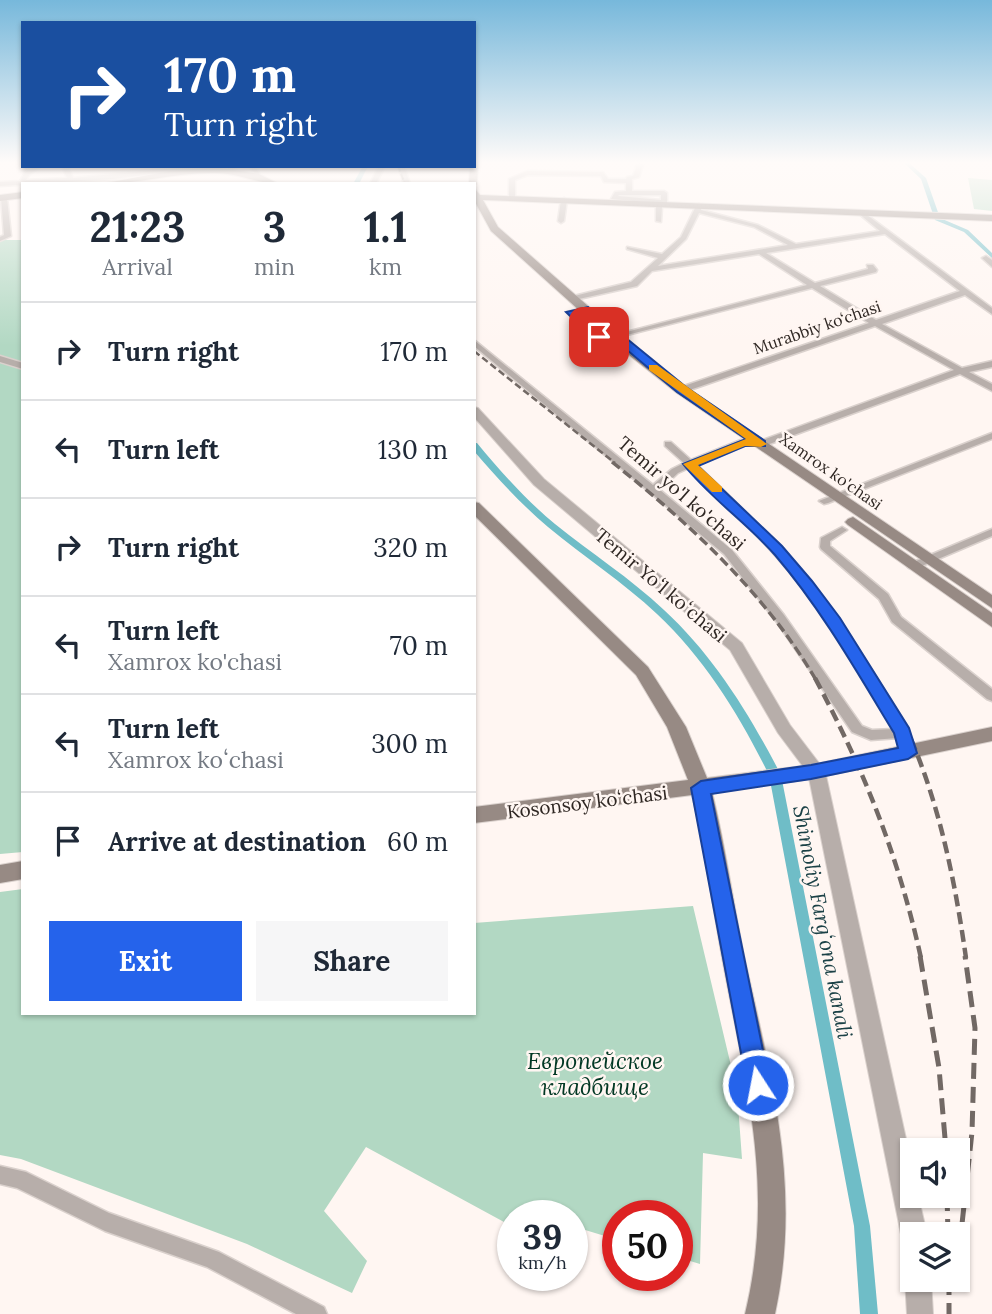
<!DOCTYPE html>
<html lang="en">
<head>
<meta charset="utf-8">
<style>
  body { margin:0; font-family:Lora,serif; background:#f6f6f7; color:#1f2937; height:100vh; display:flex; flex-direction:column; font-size:26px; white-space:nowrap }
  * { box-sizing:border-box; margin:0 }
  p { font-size:23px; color:#747a83 }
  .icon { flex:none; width:38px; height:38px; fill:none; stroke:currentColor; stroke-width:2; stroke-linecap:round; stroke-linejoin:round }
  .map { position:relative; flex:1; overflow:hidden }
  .drawer { position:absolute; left:21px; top:182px; width:455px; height:833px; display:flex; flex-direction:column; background:#fff; border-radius:0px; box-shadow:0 2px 5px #0004 }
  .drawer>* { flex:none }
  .hud { position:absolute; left:21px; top:21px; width:455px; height:147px; border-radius:0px; box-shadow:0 2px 5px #0004; background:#1a4fa0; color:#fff; overflow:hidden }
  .controls { position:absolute; left:900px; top:1138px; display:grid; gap:14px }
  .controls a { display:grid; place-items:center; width:70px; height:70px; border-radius:0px; background:#fff; box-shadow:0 2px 5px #0004; font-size:35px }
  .speed { position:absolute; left:497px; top:1200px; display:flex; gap:14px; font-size:35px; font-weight:700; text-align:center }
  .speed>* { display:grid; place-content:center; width:91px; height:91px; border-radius:50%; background:#fff; box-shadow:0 2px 5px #0004; line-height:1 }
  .speed small { font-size:18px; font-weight:400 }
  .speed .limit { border:10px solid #d22; background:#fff; color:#111 }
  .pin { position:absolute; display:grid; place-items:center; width:60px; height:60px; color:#fff; margin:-30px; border-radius:14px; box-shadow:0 4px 10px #0006 }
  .me { position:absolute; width:77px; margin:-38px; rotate:349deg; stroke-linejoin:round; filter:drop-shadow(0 0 5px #0008) }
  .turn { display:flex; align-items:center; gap:24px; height:147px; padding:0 28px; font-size:32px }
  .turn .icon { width:91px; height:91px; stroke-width:2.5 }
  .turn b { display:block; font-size:49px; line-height:60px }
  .eta { display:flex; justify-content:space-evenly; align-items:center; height:119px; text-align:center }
  .eta b { font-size:42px; font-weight:800; line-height:49px }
  .primary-button { display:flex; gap:14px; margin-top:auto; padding:14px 28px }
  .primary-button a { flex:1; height:80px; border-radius:0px; background:#2563eb; color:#fff; font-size:28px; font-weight:800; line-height:80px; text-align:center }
  .primary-button a+a { background:#f6f6f7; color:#1f2937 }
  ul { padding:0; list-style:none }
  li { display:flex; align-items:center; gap:21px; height:98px; padding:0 28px; border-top:2px solid #e0e1e3 }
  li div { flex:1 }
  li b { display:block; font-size:26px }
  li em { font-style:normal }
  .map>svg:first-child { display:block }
</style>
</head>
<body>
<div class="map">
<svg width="992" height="1314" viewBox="0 0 992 1314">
  <rect width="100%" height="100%" fill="#fff6f2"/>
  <path fill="#b2d8c3" d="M968,178L992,180V211L974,209Z
    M0,240H23V852L0,854Z
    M23,889V1013H474V923L693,906L737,1091L742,1159L703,1153L700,1264L677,1257V1216H618V1240L572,1226V1216H539L524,1212L523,1216H513V1227L366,1147L324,1211L367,1261L352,1293L247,1244L21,1159L0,1155V892Z"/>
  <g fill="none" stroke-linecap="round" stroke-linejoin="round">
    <path fill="#6fbdc7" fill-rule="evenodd" d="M903,162H908L926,178L940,218L968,230L992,253V258L964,232L935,220L921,179Z
      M363,166H368L359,184H353Z
      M474,443H477C501,472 526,500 555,524C591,553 630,578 664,610C714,656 750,715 781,775L870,1226L878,1314H860L854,1226L769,775C740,716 705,659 657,614C623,582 584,557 548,527C521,504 497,478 474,451Z"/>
    <defs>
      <path id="minor" d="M638,162H644L639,177L632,179V191H664L667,193V205L662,207L661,222L656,221V203L611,199L615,192L626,191V183L604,182L601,176L528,175L515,180V198L512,200L509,198V179L527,171L603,172L608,179H626L627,177L633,176ZM619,195H661V200L618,196Z
        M34,166H42L30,174L26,180L67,178L63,169L65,166H72L69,169L73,178L197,166H219L112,179L0,186V182L20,181L25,172Z
        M232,166H240L231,171H227V169Z
        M249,166H255L260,175H256Z
        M379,166H385L376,184H370Z
        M398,166H404L410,184H404Z
        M4,196L7,198L11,236L0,241V237L4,235L1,198Z
        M564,198L567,200L564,221L561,223L558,221L561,200Z
        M699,204L702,206L701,210L758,225L796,244L880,231L858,213L863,212L992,308V314L965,295L882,324L962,368L992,361V367L969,372L992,384V391L960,374L764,446L745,445L697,465C769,532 824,592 876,677C891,703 907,724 915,753L913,757H903L898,738L871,740L852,732L776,621L724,554L474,346V340L653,485L672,469L684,463L665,446V442H671L691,460L741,440L760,441L954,370L875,326L684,392H678V388L869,323L812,288L615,338L611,336L807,285L759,254L652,271L637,286L570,301V297L631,282L658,258L627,249V247L662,254L681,237L696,206ZM699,213L754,227L788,245L658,266L686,239ZM885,234L960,291L876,320L820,286L876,272L877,270L873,265H867L868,269L815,283L766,253ZM689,468C733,510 777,553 813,602C843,642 868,686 894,729L872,730L862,726L784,615L732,550L660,490L678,473Z
        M986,256L992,260V267L982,258Z
        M585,308H588V312L571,314L567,312Z
        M0,356L23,363V369L0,362Z
        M992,433V439L828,503L824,504L819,501Z
        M842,527L847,530L830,541V546L888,594L901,617L992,689V701L987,699L892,622L879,599L821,549L820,547L821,538Z
        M992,529V536L917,568H909L907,566L909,564Z
        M0,1166L26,1172L109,1213L219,1252L324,1307L327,1314H296L207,1267L105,1231L17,1188L0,1184Z"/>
      <path id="tertiary" d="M474,407L478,408L544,479L742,643L790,725L825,771L912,1166V1195H918L927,1234H912V1246L905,1243L901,1234L808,773L778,733L730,650L534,485L474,417Z
        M912,1269V1279H931L933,1314H907L905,1279Z"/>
      <path id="secondary" d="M474,163L478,166L477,184L474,186V184H469L470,166H474Z
        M214,167L259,174L279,184C258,184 238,173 215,173C177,172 139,184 101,184L170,171Z
        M474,188L480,195L992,215V221L483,200L498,227L637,349L685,387L992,595V608L677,393L629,355L491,231L474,200Z
        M23,192V198L0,201V195Z
        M474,502L479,503L648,667L686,727L707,778L811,765L992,727V741L811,779L712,792C726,848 733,904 745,960C772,1082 802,1189 775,1314H745C776,1186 745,1083 722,957C712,903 705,848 692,795L474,823V807L688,780L667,727L636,675L474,515Z
        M853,517L992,613V627L848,525L845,522L848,519Z
        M23,861V879L0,883V865Z"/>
    </defs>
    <use href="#minor" stroke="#dad1cd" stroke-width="3"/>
    <use href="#tertiary" stroke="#dad1cd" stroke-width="2"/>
    <use href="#secondary" stroke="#dad1cd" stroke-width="2"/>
    <use href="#minor" fill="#b7aeaa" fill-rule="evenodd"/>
    <use href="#tertiary" fill="#b7aeaa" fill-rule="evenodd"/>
    <use href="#secondary" fill="#978a84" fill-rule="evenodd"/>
    <path stroke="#726965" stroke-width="2" stroke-dasharray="6 2.5" stroke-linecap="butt" d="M398,166L405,184"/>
    <path stroke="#726965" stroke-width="2.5" stroke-dasharray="7 3.5" stroke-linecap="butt" d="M474,351L615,463"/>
    <path stroke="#726965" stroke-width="3.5" stroke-dasharray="10 4.5" stroke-linecap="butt" d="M612,462C690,524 765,593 816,680
      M697,469L812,585L874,680"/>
    <path stroke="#726965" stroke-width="4.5" stroke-dasharray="12 6" stroke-linecap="butt" d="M815,678C865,772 898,855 921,958
      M873,678C884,695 897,711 906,728C939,800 955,881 966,958"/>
    <path stroke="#726965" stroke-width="5" stroke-dasharray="16 8" stroke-linecap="butt" d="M920,956L939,1068L946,1150
      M947,1195L948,1234
      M957,1270L972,1132L975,1028L965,956
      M949,1279V1314"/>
  </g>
  <linearGradient id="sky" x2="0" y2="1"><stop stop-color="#77b8db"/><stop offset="0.47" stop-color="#fffbf9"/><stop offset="1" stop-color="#fffbf9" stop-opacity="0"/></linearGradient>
  <rect width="992" height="346" fill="url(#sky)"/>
  <path fill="#2563eb" stroke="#184099" stroke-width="2" d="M588,307L686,387L765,441V446H745L698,466L782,546L812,581L840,618L909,728L917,753L908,759L811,779L711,794L770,1085L766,1093L758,1096L750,1093L747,1085L691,788L701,781L811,765L898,748L894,733C857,672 822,610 775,555C747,523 710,498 683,464L746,439L677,392L583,313L579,314L603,335V340H595L566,312Z"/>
  <path fill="#f59e0b" d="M649,365H657L767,444L761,447L745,446L698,465L722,487V492H712L683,464L746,439L649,370Z"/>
  <g text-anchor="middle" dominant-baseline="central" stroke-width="5" stroke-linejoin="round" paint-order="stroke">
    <g font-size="16" fill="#2f2723" stroke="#fff6f2">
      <text transform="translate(817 327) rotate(-19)">Murabbiy ko‘chasi</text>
      <text transform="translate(831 471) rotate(35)">Xamrox ko'chasi</text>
    </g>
    <g font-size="19" fill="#2f2723" stroke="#fff6f2">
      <text transform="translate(682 493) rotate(41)">Temir yo'l ko'chasi</text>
      <text transform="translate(661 585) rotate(40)">Temir Yoʻl koʻchasi</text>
      <text transform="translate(587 802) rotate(-7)">Kosonsoy koʻchasi</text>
    </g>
    <g font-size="21" font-style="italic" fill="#1b4146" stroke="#fff6f2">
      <text transform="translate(823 922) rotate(79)">Shimoliy Fargʻona kanali</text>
    </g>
    <g font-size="23" font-style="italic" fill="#013723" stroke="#fff6f2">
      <text x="595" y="1060">Европейское<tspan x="595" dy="26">кладбище</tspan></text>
    </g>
  </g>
</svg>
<div class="controls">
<a><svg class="icon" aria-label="sound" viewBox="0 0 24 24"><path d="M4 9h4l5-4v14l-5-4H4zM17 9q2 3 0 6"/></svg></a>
<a><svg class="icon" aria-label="layers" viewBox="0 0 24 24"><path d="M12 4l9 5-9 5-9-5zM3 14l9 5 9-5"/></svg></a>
</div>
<div class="speed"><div>39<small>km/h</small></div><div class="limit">50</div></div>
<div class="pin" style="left:599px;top:337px;background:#d93025"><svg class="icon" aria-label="arrive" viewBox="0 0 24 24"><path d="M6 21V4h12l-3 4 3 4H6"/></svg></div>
<svg class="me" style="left:758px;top:1085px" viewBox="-20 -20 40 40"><circle r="17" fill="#2563eb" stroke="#fff" stroke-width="3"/><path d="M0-11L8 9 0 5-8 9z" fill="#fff"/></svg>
<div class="hud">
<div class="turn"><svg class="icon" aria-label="right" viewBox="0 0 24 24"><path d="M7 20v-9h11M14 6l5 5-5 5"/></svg><div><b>170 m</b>Turn right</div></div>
</div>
<section class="drawer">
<div class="eta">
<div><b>21:23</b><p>Arrival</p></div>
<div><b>3</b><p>min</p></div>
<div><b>1.1</b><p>km</p></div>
</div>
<ul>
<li><svg class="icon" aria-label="right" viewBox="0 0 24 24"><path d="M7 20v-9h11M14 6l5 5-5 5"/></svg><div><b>Turn right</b></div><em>170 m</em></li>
<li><svg class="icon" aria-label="left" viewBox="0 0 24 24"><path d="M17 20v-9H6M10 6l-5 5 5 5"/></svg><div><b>Turn left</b></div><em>130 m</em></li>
<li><svg class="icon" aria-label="right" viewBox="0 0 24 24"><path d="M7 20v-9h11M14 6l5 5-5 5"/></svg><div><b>Turn right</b></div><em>320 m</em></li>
<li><svg class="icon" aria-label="left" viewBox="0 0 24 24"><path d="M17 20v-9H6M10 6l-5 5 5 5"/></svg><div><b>Turn left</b><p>Xamrox ko'chasi</p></div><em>70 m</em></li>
<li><svg class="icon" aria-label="left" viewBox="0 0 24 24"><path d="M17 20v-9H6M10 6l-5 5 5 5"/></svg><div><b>Turn left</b><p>Xamrox koʻchasi</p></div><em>300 m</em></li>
<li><svg class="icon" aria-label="arrive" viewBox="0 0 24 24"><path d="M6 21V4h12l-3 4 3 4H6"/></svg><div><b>Arrive at destination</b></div><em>60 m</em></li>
</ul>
<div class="primary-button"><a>Exit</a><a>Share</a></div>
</section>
</div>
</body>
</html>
